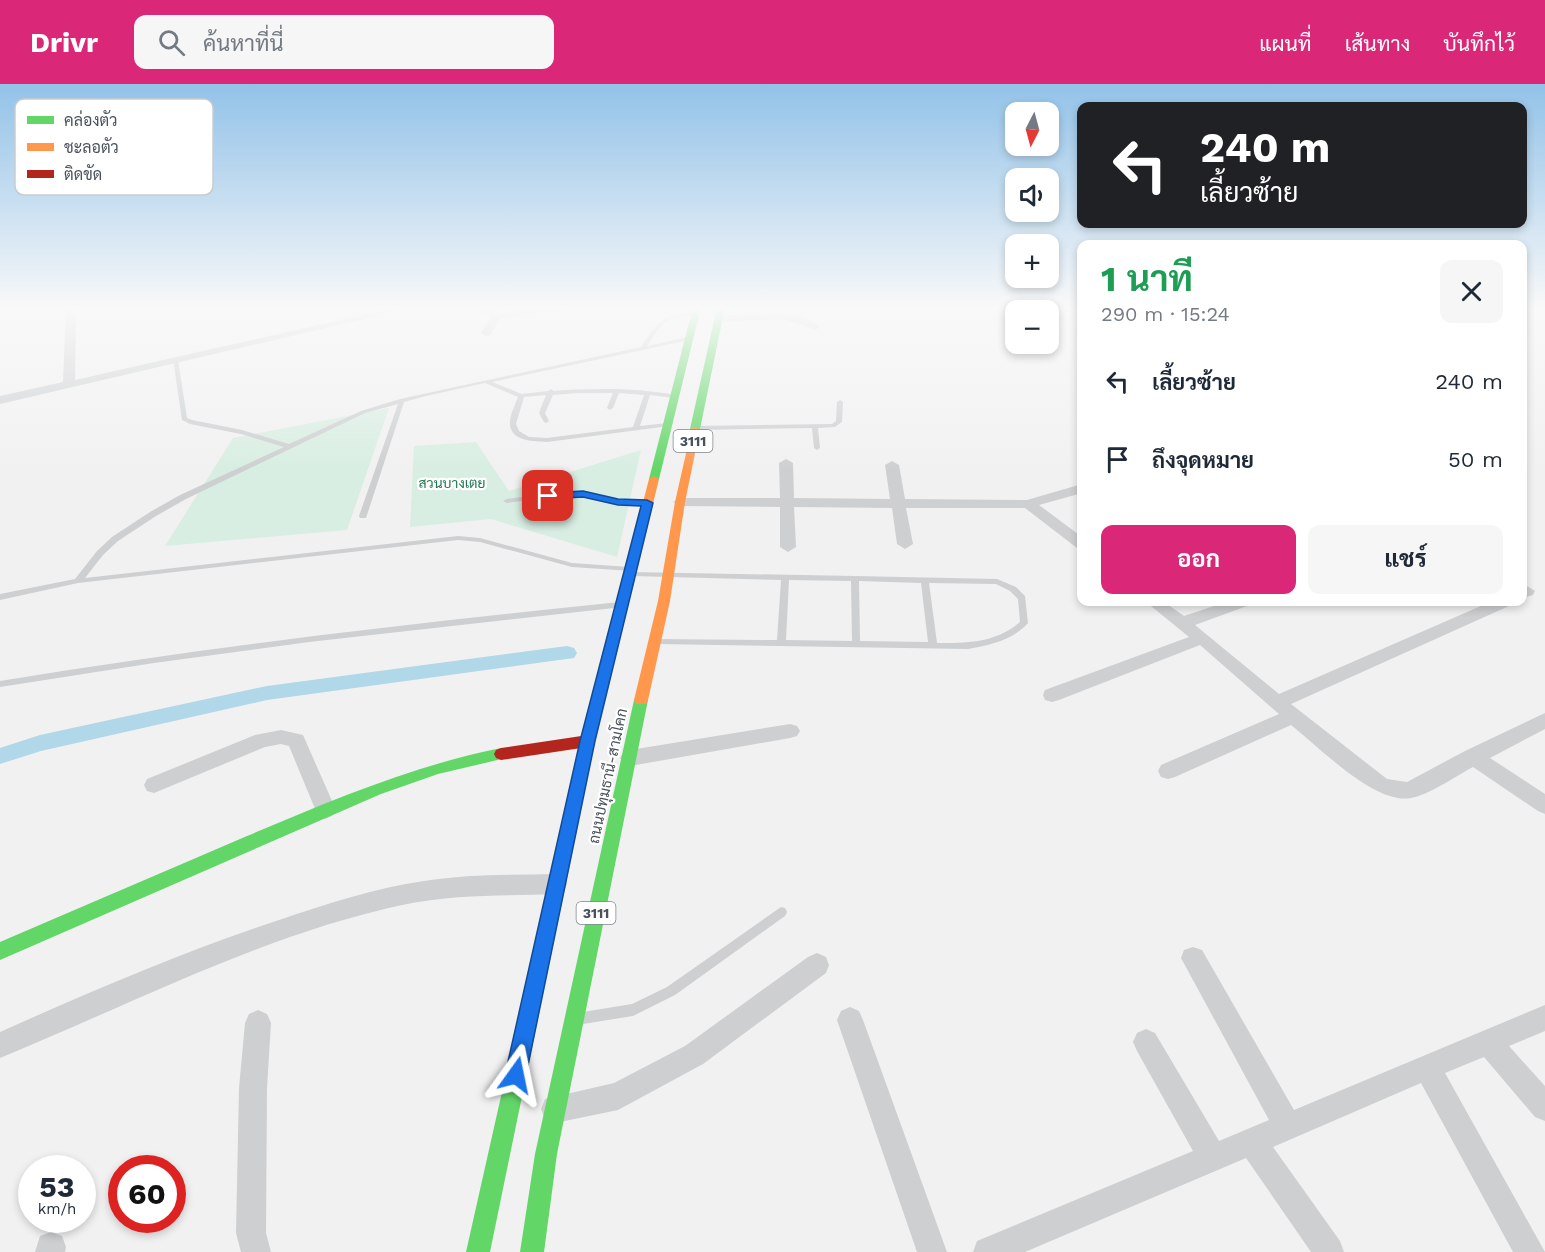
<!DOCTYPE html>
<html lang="th">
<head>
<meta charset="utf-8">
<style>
  body { margin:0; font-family:"Work Sans",Sarabun,sans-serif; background:#f6f6f7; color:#1f2937; height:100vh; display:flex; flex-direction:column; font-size:22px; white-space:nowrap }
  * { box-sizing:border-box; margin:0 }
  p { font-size:20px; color:#747a83 }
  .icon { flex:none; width:33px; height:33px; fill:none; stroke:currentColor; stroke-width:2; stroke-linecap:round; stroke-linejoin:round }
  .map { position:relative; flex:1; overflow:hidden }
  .details { position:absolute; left:1077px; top:156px; width:450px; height:366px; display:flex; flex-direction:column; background:#fff; border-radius:12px; box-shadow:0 3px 9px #0003 }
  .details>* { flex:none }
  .guide { position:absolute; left:1077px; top:18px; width:450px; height:126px; border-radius:12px; box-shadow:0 3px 9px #0003; background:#202124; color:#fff; overflow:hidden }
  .needle { width:39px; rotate:186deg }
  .fabs { position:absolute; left:1005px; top:18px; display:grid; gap:12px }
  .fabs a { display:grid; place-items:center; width:54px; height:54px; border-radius:12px; background:#fff; box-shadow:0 3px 9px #0003; font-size:30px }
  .speed { position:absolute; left:18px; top:1071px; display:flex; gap:12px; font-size:30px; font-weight:700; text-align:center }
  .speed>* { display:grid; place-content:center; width:78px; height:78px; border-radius:50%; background:#fff; box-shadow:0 3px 9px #0003; line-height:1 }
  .speed small { font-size:15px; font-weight:400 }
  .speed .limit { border:9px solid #d22; background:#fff; color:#111 }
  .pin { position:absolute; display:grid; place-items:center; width:51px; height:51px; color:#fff; margin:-26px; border-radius:12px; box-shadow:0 3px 9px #0006 }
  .me { position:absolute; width:66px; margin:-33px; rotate:12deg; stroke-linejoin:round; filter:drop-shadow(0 0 4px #0008) }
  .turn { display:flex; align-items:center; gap:21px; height:126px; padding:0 24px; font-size:27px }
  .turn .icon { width:78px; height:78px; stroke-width:2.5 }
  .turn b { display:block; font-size:42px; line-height:51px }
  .round { display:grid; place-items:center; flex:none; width:63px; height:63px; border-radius:12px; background:#f6f6f7 }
  .overview { display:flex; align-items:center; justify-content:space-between; height:102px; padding:0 24px }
  h1 { font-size:36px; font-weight:700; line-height:45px; color:#1e9e55 }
  .primary-button { display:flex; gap:12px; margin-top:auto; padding:12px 24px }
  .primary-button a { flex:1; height:69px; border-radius:12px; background:#db2777; color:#fff; font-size:24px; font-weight:700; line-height:69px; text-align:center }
  .primary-button a+a { background:#f6f6f7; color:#1f2937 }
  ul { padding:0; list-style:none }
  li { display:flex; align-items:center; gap:18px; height:78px; padding:0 24px }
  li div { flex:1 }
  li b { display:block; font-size:22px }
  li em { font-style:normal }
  header { display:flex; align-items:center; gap:36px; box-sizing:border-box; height:84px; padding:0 30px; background:#db2777; color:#fff }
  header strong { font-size:28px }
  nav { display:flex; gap:33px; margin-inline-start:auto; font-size:21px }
  .search { width:420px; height:54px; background:#f6f6f7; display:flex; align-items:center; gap:15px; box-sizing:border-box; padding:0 21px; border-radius:12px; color:#747a83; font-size:22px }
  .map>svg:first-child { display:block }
</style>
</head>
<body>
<header>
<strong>Drivr</strong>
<div class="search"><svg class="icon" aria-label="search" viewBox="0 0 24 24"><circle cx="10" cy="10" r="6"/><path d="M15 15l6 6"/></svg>ค้นหาที่นี่</div>
<nav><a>แผนที่</a><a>เส้นทาง</a><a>บันทึกไว้</a></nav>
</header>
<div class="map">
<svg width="1545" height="1168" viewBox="0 0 1545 1168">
  <rect width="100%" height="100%" fill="#f1f1f1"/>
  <path fill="#d8eee2" d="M389,324L347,446L165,462L233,354Z
    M476,358L509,407L641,366L617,473L491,435L410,443L414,362Z"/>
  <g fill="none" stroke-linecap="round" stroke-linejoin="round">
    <path fill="#b1d8e8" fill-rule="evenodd" d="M567,562L574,564L577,569L574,574L267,616L41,667L0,680V664L40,651L267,602Z"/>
    <path fill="#cdcfd1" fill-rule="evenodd" d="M695,228L698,230L697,231C664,235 666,234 647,262L688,253L691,255L690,256L492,298L522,310L548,307L551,305L554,307C594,304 637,304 676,311V313L674,314L650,311L640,342L667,339L669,340V342L547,358C535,357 512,358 510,341C509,333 515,321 518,313L485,299L426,312L404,318L366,434H360L359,432L398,320L365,329L186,415L156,432L118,457L103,471L85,494L458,452L480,454L572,479L629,483H632L633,485L632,487L572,483L480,458L458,456L78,499L0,516V510L75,495L97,467L112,453L150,428L180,411L284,363L241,350L190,340L182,336L173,275L178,276L187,334L192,336L242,346L289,360L361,327L400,315L641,263C659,237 661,230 695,228ZM578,309H613L607,324L610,326L613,324L619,309L644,311L633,343L547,354L529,353L519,347L516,340L524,313L546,311L539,329L544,338L546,339L549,337L545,329L553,311Z
      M840,316L843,318L842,338L835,343L818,344L820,364L817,366L814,364L812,344L696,346L693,344L696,342L832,340L836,337L837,318Z
      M569,407L596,410L618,416L647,417L651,419L647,421L618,420L596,414L569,411L507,419L503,417L507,415Z
      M629,488L855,492L997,495L1016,503L1025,512L1028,539C1013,556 990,561 968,565L657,560L654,559L653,557L654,555L777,556L781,496L632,492H629L628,490ZM789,496L851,497L852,557L786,556ZM859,497L921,499L928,558L860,557ZM929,499L996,500L1010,507L1018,515L1020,538C995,559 967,559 937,559Z
      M620,518L624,521L623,523L309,558L154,579L0,603V597C206,563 412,539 620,518Z
      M781,823L785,824L787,828L785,832L675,911L633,932L583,940L578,939L577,934L578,929L583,928L632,920L667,903Z"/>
    <path fill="#cdcfd1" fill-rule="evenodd" d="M66,223H76L75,296L397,223H416L0,320V312L63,298Z
      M475,223H486L498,229L551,223H584L579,226L500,235L490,251L486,252L481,249L491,233L481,230Z
      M755,229C776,228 804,228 820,243L815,246L800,240L780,235L718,238L713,235L718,232Z
      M786,375L793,379L794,414L890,415L885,381L892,377L899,381L905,415L1027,416L1082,400V409L1039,421L1082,453V465L1077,464L1025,424H906L913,460L905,465L897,460L892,424L794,423L796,463L788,468L780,463V423L680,422L673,418L680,414H780L779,379Z
      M1527,502L1535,507L1533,511L1522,514V503Z
      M1146,518H1164L1184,532L1226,518H1249L1247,522L1195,541L1279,610L1490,518H1511L1509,522L1291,620L1387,695L1407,698L1465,667L1545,629V645L1490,674L1545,710V730L1538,727L1473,683C1456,692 1429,711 1411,714C1375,721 1319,663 1291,641L1175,693L1168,695L1161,693L1158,687L1161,681L1279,630L1200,561L1059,616L1052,618L1045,616L1043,611L1045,606L1189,553Z
      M790,640L797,642L800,647L797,652L790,654L630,682L623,679L620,674L623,669L630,666Z
      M281,646L303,651L336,726L332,732L325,735L318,732L289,662L281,660L265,663L154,709L147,707L144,701L147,695L255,651Z
      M556,790L564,793L567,800L564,807L556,810C506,812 456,810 407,820C264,850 134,919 0,974V948C92,907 184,867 279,836C326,820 375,804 424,797C468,790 512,791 556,790Z
      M1193,863L1202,866L1294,1026L1545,921V947L1509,962L1545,1002V1037L1535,1033L1484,973L1445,989L1545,1168H1513L1421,999L1273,1063L1340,1157L1344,1168H1311L1246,1074L1025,1168H973L977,1157L1193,1067L1137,967L1133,958L1137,949L1146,945L1155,949L1219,1057L1269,1036L1181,874L1184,866Z
      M817,869L826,873L829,881L826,889L703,980L618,1026L555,1039L545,1035L541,1025L545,1015L614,999L685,962L808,873Z
      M850,923L859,927L863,936L947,1168H917L837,936L841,927Z
      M258,926L267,930L271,939L267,1004L266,1149L271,1168H241L236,1149L239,1004L245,939L249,930Z
      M51,1148L62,1152L66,1163L65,1168H35L40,1152Z"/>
    <path fill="#63d668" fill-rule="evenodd" d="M693,223H701L659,395L654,398L649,395Z
      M717,223H725L700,345L695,348L690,345Z
      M641,611L646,612L648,616L557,1070L544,1168H520L535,1070L634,616L636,612Z
      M501,664L506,666L508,670L506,674L438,690L381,710L0,876V858C82,823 165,787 247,752C330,717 412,682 501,664Z
      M568,743L574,745L576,750L490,1168H466L560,750L562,745Z"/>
    <path fill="#ff974d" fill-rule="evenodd" d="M692,343L700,345L685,418L670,517L648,616L646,620H636L634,616L658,517L675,418Z
      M654,392L659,395L595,657L576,750L574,755L568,757L562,755L560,750L581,657L649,395Z"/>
    <path fill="#b3261e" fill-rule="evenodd" d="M588,651L593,653L595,657L593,661L588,663L501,676L496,674L494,670L496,666L501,664Z"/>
  </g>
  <linearGradient id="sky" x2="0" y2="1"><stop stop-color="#92c2e8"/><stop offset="0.58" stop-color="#f9f9f9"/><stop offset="1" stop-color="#f9f9f9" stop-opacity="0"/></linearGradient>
  <rect width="1545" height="387" fill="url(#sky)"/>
  <path fill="#1a73e8" stroke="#114b97" stroke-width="1.5" d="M583,407L618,415L647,416L653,419L595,657L526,991L523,998L516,1001L508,998L505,991L580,657L641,422L618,421L583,413L548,415L543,412L548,409Z"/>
  <g text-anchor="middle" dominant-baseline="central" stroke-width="4.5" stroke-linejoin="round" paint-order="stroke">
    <g fill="#fff" stroke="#80868d" stroke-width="1.5">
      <rect x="673.5" y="346" width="39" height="22" rx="4.5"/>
      <rect x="576.5" y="818" width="39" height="22" rx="4.5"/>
    </g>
    <g font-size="14" font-weight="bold" fill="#4a525c">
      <text x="693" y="357">3111</text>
      <text x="596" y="829">3111</text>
    </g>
    <g font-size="14" fill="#217752" stroke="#fff">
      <text x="452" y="399">สวนบางเตย</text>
    </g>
    <g font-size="15" fill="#4a525c" stroke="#fff">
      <text transform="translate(608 692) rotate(-78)">ถนนปทุมธานี-สามโคก</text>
    </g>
  </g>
  <rect x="15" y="15" width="198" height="96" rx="9" fill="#fff" stroke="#c9cbce" stroke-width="1.5"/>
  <rect x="27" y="32" width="27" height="8" fill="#63d668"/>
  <rect x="27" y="59" width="27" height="8" fill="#ff974d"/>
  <rect x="27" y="86" width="27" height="8" fill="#b3261e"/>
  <g font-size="16" fill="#4a525c">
    <text x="64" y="42">คล่องตัว</text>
    <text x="64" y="69">ชะลอตัว</text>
    <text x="64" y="96">ติดขัด</text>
  </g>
</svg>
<div class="fabs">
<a><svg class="needle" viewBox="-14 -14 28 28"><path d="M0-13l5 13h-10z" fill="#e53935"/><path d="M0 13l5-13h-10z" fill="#747a83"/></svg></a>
<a><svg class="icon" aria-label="sound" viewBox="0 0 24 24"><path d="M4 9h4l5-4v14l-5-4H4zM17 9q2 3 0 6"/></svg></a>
<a>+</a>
<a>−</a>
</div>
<div class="speed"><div>53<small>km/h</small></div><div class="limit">60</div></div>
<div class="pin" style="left:548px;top:412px;background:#d93025"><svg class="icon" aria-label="arrive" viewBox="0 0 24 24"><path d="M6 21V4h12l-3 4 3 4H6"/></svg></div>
<svg class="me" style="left:516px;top:991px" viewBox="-20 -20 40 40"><path d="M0-17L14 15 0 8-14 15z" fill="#1a73e8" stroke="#fff" stroke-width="4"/></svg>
<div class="guide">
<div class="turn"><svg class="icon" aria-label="left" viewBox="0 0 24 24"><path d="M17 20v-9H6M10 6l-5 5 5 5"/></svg><div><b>240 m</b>เลี้ยวซ้าย</div></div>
</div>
<section class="details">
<div class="overview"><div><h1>1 นาที</h1><p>290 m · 15:24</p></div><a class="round"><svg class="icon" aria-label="close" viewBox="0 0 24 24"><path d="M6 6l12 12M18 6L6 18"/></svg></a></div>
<ul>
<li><svg class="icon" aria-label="left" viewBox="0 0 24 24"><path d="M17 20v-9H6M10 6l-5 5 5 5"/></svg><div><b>เลี้ยวซ้าย</b></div><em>240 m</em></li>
<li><svg class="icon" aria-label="arrive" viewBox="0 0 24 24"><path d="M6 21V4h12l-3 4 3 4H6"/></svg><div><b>ถึงจุดหมาย</b></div><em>50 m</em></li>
</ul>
<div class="primary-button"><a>ออก</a><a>แชร์</a></div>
</section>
</div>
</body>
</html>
